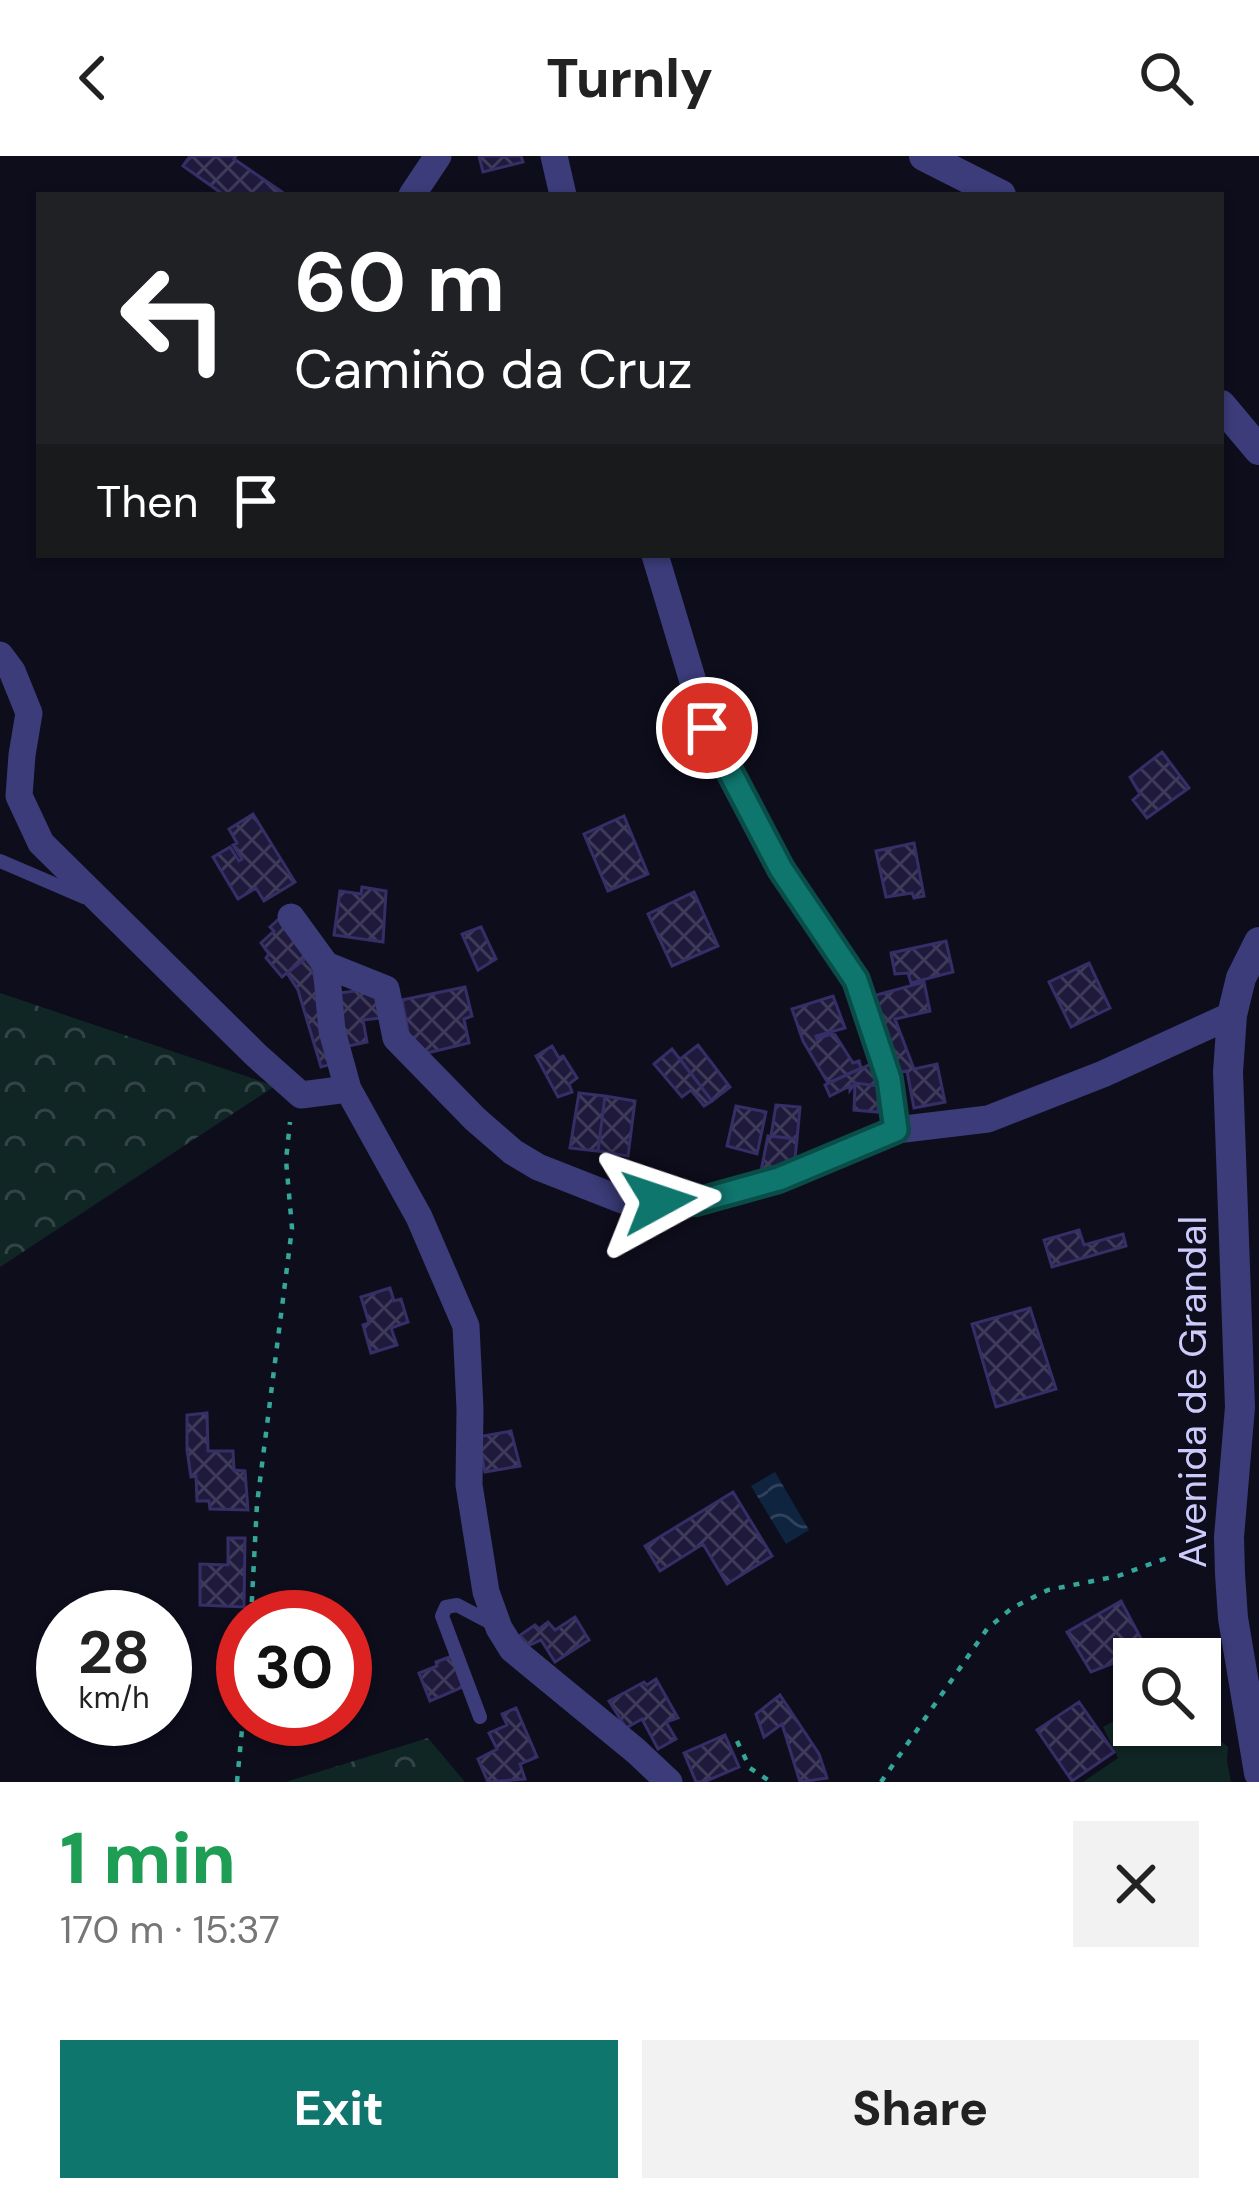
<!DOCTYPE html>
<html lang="en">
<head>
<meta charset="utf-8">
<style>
  body { margin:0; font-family:"DM Sans",sans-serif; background:#f2f2f2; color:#222; height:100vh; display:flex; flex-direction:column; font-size:45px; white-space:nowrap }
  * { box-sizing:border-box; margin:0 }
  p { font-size:39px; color:#767676 }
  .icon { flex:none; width:66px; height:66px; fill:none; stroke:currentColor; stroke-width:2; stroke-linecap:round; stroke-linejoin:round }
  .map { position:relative; height:1626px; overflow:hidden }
  .sheet { display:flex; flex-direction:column; background:#fff; flex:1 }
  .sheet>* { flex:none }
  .guide { position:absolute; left:36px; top:36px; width:1188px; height:366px; border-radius:0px; box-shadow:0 3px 9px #0004; background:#202124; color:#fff; overflow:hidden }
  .tools { position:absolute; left:1113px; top:1482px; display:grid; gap:24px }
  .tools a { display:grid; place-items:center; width:108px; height:108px; border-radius:0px; background:#fff; box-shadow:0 3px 9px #0004; font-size:60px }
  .speed { position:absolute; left:36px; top:1434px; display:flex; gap:24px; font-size:60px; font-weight:700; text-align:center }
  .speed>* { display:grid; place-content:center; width:156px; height:156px; border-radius:50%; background:#fff; box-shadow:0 3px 9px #0004; line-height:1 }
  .speed small { font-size:30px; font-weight:400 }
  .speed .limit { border:18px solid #d22; background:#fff; color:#111 }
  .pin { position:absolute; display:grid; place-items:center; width:102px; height:102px; color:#fff; margin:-51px; border:6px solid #fff; border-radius:50%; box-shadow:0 3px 12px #0007 }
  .me { position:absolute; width:132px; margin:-66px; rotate:85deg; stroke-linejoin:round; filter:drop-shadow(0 0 9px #0008) }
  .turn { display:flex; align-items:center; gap:42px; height:252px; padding:0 60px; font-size:54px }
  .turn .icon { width:156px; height:156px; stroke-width:2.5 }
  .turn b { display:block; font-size:84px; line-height:102px }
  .then { display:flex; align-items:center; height:114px; padding:0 60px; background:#0003; gap:24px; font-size:45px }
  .round { display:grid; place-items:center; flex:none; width:126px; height:126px; border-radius:0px; background:#f2f2f2 }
  .head { display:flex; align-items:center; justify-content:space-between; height:204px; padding:0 60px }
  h1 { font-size:72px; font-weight:800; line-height:90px; color:#1e9e55 }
  .action { display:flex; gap:24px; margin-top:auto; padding:24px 60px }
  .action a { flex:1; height:138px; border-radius:0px; background:#0f766e; color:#fff; font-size:48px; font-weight:800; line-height:138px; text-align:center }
  .action a+a { background:#f2f2f2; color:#222 }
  header { display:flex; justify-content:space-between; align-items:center; height:156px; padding:0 60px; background:#fff; font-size:54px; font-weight:800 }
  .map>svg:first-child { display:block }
</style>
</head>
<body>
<header><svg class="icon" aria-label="back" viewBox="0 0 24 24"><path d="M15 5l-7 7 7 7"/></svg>Turnly<svg class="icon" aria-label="search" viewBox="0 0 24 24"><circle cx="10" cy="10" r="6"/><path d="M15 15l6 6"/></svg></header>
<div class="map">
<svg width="1259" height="1626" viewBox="0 0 1259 1626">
  <defs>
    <pattern id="forest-crowns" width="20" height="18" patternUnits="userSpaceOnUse" patternTransform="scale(3)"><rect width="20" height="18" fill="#102624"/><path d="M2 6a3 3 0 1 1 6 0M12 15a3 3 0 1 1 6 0" fill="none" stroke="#324445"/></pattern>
    <pattern id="water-waves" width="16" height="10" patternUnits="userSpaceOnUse" patternTransform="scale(3)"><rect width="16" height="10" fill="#0e243f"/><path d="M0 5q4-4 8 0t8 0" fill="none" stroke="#30425c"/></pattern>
    <pattern id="building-cross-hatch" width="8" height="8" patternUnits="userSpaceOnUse" patternTransform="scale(3)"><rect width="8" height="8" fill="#1f1a3c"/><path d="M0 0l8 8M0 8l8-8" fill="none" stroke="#3e3a59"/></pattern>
  </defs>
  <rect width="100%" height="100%" fill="#0e0d1c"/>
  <path fill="url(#forest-crowns)" d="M0,837L275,930L0,1111Z
    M428,1582L465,1626H286Z"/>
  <path fill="#102624" d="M1134,1554V1569L1200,1568L1228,1591L1227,1605L1231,1626H1083L1118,1602L1103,1571Z"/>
  <path fill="url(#water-waves)" d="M775,1316L809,1374L786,1388L751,1330Z"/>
  <path fill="url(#building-cross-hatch)" stroke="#352e67" stroke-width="3" d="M190,0H236L234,3L282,36L280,39H224L183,10Z
    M479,0H521L523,6L483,16Z
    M1162,596L1189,632L1147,662L1133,644L1140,638L1130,621Z
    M253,658L295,726L264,745L256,732L238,743L213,701L230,691L239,705L242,703L233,689L237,687L229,673Z
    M624,660L648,718L608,735L584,678Z
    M914,687L924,740L914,742L912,737L886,741L876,695Z
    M362,731L386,735L383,786L334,779L340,735L361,738Z
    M694,736L718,790L672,810L648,758Z
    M281,761L310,799L282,821L266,802L269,798L261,787L274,775L270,771Z
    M481,771L496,803L478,814L462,778Z
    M946,785L953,816L911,827L908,817L895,818L891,797Z
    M310,799L332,908L321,911L298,834L287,817Z
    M1089,807L1110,852L1071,871L1049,826Z
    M924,826L930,855L895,863L914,913L937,908L945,946L914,952L907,915L901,916L869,841Z
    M465,831L472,860L464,863L469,887L427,897L409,880L402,844Z
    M377,832L381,862L363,864L367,886L344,891L332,838Z
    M833,840L845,872L816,880L817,883L834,877L853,907L859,905L861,912L828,927L803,885L792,853Z
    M698,889L730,931L712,945L680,903Z
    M552,890L559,902L563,900L577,922L569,928L572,936L558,941L536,900Z
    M672,893L712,945L704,950L691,934L682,941L654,908Z
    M871,908L878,930L855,927L850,934V930L830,940L825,929Z
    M855,927L878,930V956L854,954Z
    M579,937L605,940L598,995L570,992Z
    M605,940L635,945L628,1000L598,995Z
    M776,949L800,951L797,983L771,980Z
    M736,950L766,956L757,998L727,990Z
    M768,980L797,983L794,1012L760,1020Z
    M1079,1074L1084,1089L1123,1078L1126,1090L1052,1111L1044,1084Z
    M390,1132L394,1145L401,1143L408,1166L391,1172L397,1189L371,1197L363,1169L369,1167L361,1141Z
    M1030,1152L1056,1233L996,1251L972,1168Z
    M207,1257L208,1295H233L234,1314L245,1315L248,1354L210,1353L209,1345H197L196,1320L191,1321L187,1294V1259Z
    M511,1275L520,1310L485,1316L478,1281Z
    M733,1336L772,1400L727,1428L703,1388L660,1415L645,1390Z
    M228,1382H245L244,1451L200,1449V1408L228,1409Z
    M1121,1445L1147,1494L1091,1516L1067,1476Z
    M575,1461L589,1484L555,1506L541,1484L528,1490L519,1480L535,1469L539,1473L548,1466L555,1474Z
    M452,1500L463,1531L430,1545L419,1517L437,1510L436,1506Z
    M656,1523L678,1562L666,1566L676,1583L658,1593L642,1563L626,1572L609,1545L644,1526L647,1529Z
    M780,1539L819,1598L827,1622L800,1626L782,1568L764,1581L756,1558Z
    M1079,1546L1114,1596L1072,1625L1037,1574Z
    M516,1552L537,1601L520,1608L525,1623L488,1626L478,1603L497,1593L489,1577L507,1569L502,1558Z
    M725,1579L739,1611L704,1626H696L684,1597Z"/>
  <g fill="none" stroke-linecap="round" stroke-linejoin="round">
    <path stroke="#34a799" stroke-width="4.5" stroke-dasharray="6 9" stroke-linecap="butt" d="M251,1461L257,1348L292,1072L286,1004L290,966
      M737,1585L750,1612L771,1626
      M237,1626L243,1563
      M881,1626L987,1473L1012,1452L1048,1434L1118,1420L1202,1389"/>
    <path stroke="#3b3c79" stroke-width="14" d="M0,705L84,741
      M480,1561L442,1460L446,1451L457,1449L495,1469"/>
    <path stroke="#3b3c79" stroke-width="27" d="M554,0L563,39
      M412,39L438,0
      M655,399L707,572L781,713L857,824L889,923L896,974
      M0,499L12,515L29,557L22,599L19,640L41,687L256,899L301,939L348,933L332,875L326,809L291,761
      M326,809L386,833L396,882L475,963L513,996L538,1011L622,1044L696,1046L779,1023L896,974L988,963L1103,918L1232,859
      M348,933L419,1061L466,1170L470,1253L469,1329L486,1436L499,1472L512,1493L636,1595L669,1626"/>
    <path stroke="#3b3c79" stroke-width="30" d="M924,0L1001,39
      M1221,249L1259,294
      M1259,786L1241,822L1232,859L1228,916L1240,1251L1229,1381L1230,1418L1233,1462L1259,1617"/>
  </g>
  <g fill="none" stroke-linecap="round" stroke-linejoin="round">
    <defs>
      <path id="route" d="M659,1045L696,1046L779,1023L896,974L889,923L856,824L781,713L707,572"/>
    </defs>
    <use href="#route" stroke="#0a4d48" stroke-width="30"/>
    <use href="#route" stroke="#0f766e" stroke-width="21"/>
  </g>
  <g text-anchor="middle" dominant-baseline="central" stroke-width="12" stroke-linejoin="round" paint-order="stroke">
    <g font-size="39" fill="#cecbfc" stroke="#0e0d1c">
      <text transform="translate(1192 1236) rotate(-90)">Avenida de Grandal</text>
    </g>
  </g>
</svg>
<div class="tools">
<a><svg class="icon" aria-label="search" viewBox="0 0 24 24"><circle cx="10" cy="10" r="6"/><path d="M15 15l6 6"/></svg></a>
</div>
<div class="speed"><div>28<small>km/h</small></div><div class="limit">30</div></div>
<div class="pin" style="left:707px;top:572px;background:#d93025"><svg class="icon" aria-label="arrive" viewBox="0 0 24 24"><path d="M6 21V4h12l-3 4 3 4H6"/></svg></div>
<svg class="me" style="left:659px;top:1045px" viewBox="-20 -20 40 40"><path d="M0-17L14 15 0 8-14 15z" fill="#0f766e" stroke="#fff" stroke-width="4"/></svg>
<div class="guide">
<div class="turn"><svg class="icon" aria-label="left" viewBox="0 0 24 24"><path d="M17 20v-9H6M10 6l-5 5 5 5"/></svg><div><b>60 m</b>Camiño da Cruz</div></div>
<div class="then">Then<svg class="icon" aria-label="arrive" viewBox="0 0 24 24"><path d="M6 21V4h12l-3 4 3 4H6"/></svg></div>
</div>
</div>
<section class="sheet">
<div class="head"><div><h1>1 min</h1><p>170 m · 15:37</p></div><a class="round"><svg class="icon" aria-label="close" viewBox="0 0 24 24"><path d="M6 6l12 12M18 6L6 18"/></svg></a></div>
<div class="action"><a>Exit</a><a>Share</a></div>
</section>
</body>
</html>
